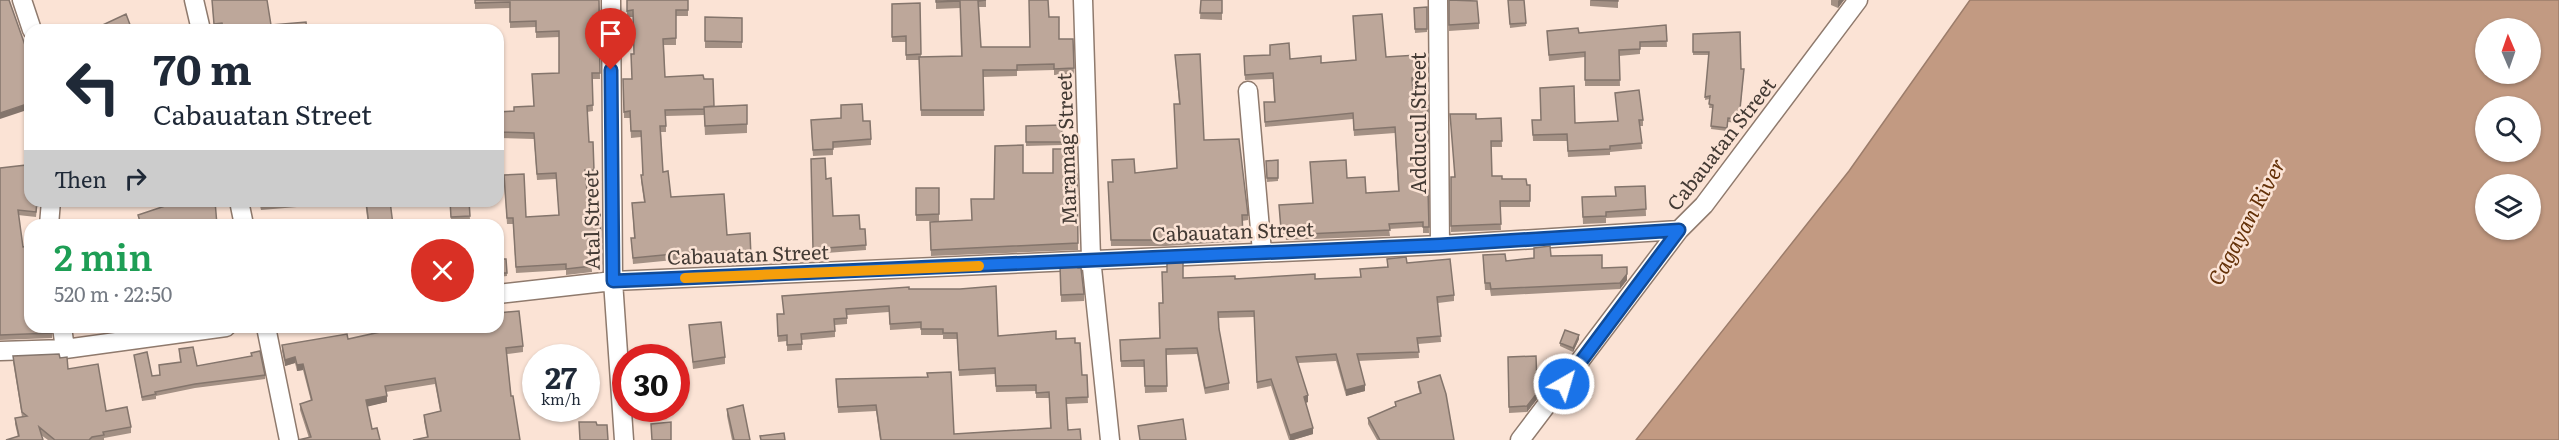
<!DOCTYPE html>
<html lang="en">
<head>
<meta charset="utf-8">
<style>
  body { margin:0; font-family:Literata,serif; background:#f2f2f3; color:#1f2937; height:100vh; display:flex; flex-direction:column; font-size:22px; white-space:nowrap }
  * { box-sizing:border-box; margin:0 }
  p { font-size:20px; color:#747a83 }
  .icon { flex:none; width:33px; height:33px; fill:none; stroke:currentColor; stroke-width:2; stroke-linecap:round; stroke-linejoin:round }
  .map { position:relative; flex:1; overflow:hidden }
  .sheet { position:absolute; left:24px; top:219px; width:480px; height:114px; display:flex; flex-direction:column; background:#fff; border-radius:18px; box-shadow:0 2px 4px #0004 }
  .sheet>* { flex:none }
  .banner { position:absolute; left:24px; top:24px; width:480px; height:183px; border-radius:18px; box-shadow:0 2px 4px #0004; background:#fff; color:#1f2937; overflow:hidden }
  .needle { width:39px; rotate:358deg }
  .tools { position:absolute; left:2475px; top:18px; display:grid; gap:12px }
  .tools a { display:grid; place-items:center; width:66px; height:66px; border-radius:50%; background:#fff; box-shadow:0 2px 4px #0004; font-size:30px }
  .speed { position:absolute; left:522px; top:344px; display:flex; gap:12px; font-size:30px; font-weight:700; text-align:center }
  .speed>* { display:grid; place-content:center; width:78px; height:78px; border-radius:50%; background:#fff; box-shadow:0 2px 4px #0004; line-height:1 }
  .speed small { font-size:15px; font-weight:400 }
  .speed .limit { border:9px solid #d22; background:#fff; color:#111 }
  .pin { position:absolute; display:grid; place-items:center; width:51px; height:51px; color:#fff; margin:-62px -26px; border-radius:50% 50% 50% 0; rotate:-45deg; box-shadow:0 0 6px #0007 }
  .pin .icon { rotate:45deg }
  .me { position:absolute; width:66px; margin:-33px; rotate:38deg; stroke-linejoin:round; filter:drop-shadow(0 0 4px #0008) }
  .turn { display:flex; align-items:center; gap:21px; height:126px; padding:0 30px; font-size:27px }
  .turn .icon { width:78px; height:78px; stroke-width:2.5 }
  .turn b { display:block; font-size:42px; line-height:51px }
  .then { display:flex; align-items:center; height:57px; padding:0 30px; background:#0003; gap:12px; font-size:22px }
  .round { display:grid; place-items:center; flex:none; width:63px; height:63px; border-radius:32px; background:#f2f2f3 }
  .summary { display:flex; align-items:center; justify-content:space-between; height:102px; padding:0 30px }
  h1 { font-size:36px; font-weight:600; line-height:45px; color:#1e9e55 }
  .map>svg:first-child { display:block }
</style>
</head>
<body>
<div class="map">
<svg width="2559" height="440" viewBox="0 0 2559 440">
  <rect width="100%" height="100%" fill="#fbe3d5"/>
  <path fill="#c29a82" stroke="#9c7d6b" stroke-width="1.5" fill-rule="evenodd" d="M1970,0H2559V440H1636L1849,171ZM2486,28H2530V74H2486ZM2486,106H2530V152H2486ZM2486,184H2530V230H2486Z"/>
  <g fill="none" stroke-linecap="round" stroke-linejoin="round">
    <defs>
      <path id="street" d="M22,0L32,30
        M194,0L201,30
        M611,0L613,281L624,440
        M1083,0L1091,258L1110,440
        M1438,0L1440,245
        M1248,91L1262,252
        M239,201L244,225
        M49,225L51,201
        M498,294L613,281L1440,245L1679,230L1704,205L1858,0
        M62,327L65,349
        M266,327L289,440
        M0,351L65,349L226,327
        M1520,440L1679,230"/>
    </defs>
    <use href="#street" stroke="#8f7a6d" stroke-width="21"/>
    <use href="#street" stroke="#fff" stroke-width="18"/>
  </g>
  <path fill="#a39084" d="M212,0H267L271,25L307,30H222V29L214,30Z
    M475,0H599L600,79H592L593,111L587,112L589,142H593L594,176H585L589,211L600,210L601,243L590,244L592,272L566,275V270L516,273L513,224H507L504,181L526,217L559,215L556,179L537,180L534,139L498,138V112L514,111L533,106L559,73V37L536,38V27L510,28V8L475,9Z
    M627,0H688V16H676V45H664L665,77L704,79L714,106L747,105V133L705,135L704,115L666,116V132H661L663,172L671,197L727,235L750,233L751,263L718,265V260L695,261L694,258L633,264L631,238H634L632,203L644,202L641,181V175H643L641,137L631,138L630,118H624L623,79H632L634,54L633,17H627Z
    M936,0H986V7H979L981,47H1029L1049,17L1059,39H1073L1074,74L1054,75V70L1017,71V76L983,77L984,116H921L919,60H906V42H892V4L920,3L921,57L961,56L960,8L936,9Z
    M1201,0H1222V20L1200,19Z
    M1449,0L1479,23V29L1449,31Z
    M1508,0H1524L1526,26L1510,28Z
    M1590,0H1618V8L1590,6Z
    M1831,0H1844L1838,8L1831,5Z
    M1427,7V32L1415,33L1414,8Z
    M705,17L742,18V48H705Z
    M1666,25L1667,47H1640V54L1619,56L1620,86H1585V57L1549,61L1547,31L1579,33Z
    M1693,34L1741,69L1744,72L1739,123L1728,122L1727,131L1711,129L1713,108H1709L1710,99L1705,100L1709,55H1693Z
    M1175,55L1204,140L1248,215V220L1242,221L1243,241L1166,246H1111L1108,182H1113L1135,173L1177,168L1179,104Z
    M1417,55L1418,83H1413L1414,107L1428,106V149H1422V166H1418L1420,191L1428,190L1429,233H1423V227L1389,229L1390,236L1286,240L1285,234H1281L1279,205L1313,203L1347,178L1366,193L1398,191L1395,133L1354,136L1353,119L1265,127L1264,102H1274L1273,79L1245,80L1244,56L1290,59L1321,63Z
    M1615,93L1643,120V126H1640L1642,149L1610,152V155L1568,157L1567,141H1533L1532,120L1575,123L1618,121Z
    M1501,118L1502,147H1491L1492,176L1527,185H1530V207H1500L1501,230L1451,232V177H1454L1476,119Z
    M863,121L871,139V145L833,148V155L813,156L811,126Z
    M1062,125V145L1026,146V126Z
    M811,159L826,179L833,216L860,229H865L866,250L813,254Z
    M1278,160V181L1267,182L1266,161Z
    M26,165L40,201L39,207H37L36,217L18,215L23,247L52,333V338L0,340V168Z
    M1023,173L1077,174L1078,250L931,256L930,222L971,220Z
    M1645,186L1646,216L1606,218V223L1583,224L1582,197L1615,196Z
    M916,188H939V221H916Z
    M259,201H309V206L261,210Z
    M365,201H419V202L390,204L393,225H368Z
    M450,201H469L470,220L451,221Z
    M1483,255L1506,261L1551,256L1602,268L1627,267V280L1620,289L1491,296L1490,290H1485Z
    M498,259H506L507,276L498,277Z
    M1387,259L1407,263L1454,295V301L1438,303L1441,342L1418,344L1419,358L1358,361L1365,391L1346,396L1336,361L1298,363L1308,402L1306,403L1313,434L1293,440H1289L1271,386L1257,389L1254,317L1218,318L1219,329L1229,383V390L1205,394L1197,354L1166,355L1167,392L1145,393L1144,367H1121L1120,340L1160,338L1163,303L1183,278L1315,279L1361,277L1387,267Z
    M1060,266L1078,268L1084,294V301L1061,302Z
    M909,289L998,336L1056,339L1075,343L1082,375H1087L1088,403L1067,404L1068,430L880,440L876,411L838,413L836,379L954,434L1050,428L1049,398H1036V391L996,392L995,374L959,376L957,339H943V335H921V328L890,330L889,312L847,315V324L835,325V337L802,340V350L787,351V341L778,342L777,314H784L782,296Z
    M689,325L725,357V364L693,369Z
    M122,327H137V328L122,330Z
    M421,330L523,346V352L507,354L511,396L427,437L424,421V415L440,411L435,384L386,392L387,402L367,406L372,429L380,440L309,438L300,410V404L311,401L303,370L297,371L295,363L285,366L282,351V345L348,339Z
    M1579,339L1573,352L1560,346V343Z
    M179,349L197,366L251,356V353L265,375V379L195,388L156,396V399L142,401L134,355L152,376L160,375L159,365L180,362Z
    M13,356L60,358L68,369L106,411L131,427V433L104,438V440H48L41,435L18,437L15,424V418L22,417L13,362Z
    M1508,357L1537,384L1541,394L1527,412L1509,413Z
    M1418,382L1454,440H1377L1368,424V418L1395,407V402L1420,394L1418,387Z
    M727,409L750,440H732L727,416Z"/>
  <path fill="#84756c" d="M1839,0H1844L1838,8V1Z
    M30,103V109L0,119V113Z
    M1627,274V280L1620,289V283Z
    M1579,335V339L1573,352V348Z
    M295,357V363L285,366V360Z
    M303,364V370L297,371V365Z
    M1365,385V391L1346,396V390Z
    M1541,388V394L1527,412V406Z
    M1308,395V402L1304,403V397Z
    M387,396V402L366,407V400Z
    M1313,428V434L1293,440H1290V435Z"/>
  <path fill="#bda79a" stroke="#84756c" stroke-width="1.5" d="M0,0H9L25,45L29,44L30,49V103L0,113Z
    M212,0H267L271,25L306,22L307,30H224L222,23L214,24Z
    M475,0H599L600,73H592L593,105L587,106L589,142H593L594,170H585L589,211L600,210L601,237L590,238L592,266L566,269V264L516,267L513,218H507L504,175L524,174L526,217L559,215L556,173L537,174L534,133L498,132V112L514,111V107L534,106L532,74L559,73V31L536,32V21L510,22V2L475,3Z
    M627,0H688V10H676V38L663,39L665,77L703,75L704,79H713L714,106L704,107V109L665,110L666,126H660L663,172L668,171L671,197L724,194L727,235L750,233L751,257L718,259V254L695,255L694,252L633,258L631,238H635L632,203L645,202L641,175H643L641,131H631L630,111L624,112L623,79H632L631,54H634L633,10L627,11Z
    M936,0H986L978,1L981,47H1030L1029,0H1048L1049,17H1059V39H1073L1074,68L1054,69V64L1017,65V70H983L984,110H921L919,57L962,56L960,1L936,2Z
    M1201,0H1222V13H1200Z
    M1449,0L1477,1L1479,23L1449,25Z
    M1508,0H1524L1526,23L1510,24Z
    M1591,0H1618V1Z
    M920,3L921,54L906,55V36L892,37V4Z
    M1427,7V29H1415L1414,8Z
    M126,14L132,30H92Z
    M1382,14L1386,57L1417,55L1418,77L1412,78L1414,107L1428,106V143L1421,144L1422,160L1418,161L1420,191L1428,190L1429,227H1423V222L1389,224L1390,230L1286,235L1285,228L1281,229L1279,205L1313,203L1310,162L1346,160L1347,178L1365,177L1366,193L1399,191L1395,127L1354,130L1353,113L1265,122L1264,102H1275L1273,73L1245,75L1244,56L1270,55V45L1289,43L1290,59L1321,56V63L1356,60L1353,16Z
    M705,17L742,18V42L705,41Z
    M1666,25L1667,41L1640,42V49L1619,50L1620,80H1585V52L1549,55L1547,31L1578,28L1579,33Z
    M1740,32L1741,69H1744L1739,119L1728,118L1727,128L1711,126L1713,105L1709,104L1710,96L1705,97L1709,52H1693V34Z
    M1200,54L1204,140L1239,139L1248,215H1242L1243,235L1166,240H1111L1108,182H1113L1112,160L1134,159L1135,173L1177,168L1174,104H1180L1175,55Z
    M1574,86L1575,123L1618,121L1615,93L1639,90L1643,120H1639L1642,143L1610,146V149L1568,151L1567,134L1533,135L1532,120H1541L1540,88Z
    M862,104L863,121H870L871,139L833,142V149L813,150L811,120L841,118V105Z
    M747,105V124L705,126L704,107Z
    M1450,114H1476V119L1501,118L1502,141H1491L1492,176H1502V179H1526L1527,185H1530V201H1500L1501,224L1451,226V177H1455Z
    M1062,125V142H1026V126Z
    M1023,145V173H1053V149H1068V174H1077L1078,243L931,250L930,222L972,220L971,199H994L995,146Z
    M27,155H30V201H39V202H37L36,212L18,210L23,247L30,246V327H52V333L0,335V168L26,165Z
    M825,158L826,179L831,178L833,216L859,215L860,229H865L866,245L813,249L811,159Z
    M1278,160V178H1267L1266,161Z
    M1645,186L1646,209L1606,212V216L1583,217L1582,197L1616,196L1615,187Z
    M916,188H939V214L916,215Z
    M180,201H215L217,225H141L138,215Z
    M260,201H297L261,204Z
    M366,201H390L393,225H369Z
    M450,201H469L470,216L451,217Z
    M1550,246L1551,256L1602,255V268L1627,267V274L1620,283L1491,289L1490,283H1485L1483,255L1505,254L1506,261L1534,258V248Z
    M1406,257L1407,263L1450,259L1454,295L1437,297L1441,336L1417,338L1419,352L1357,354L1365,385L1346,390L1336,354L1296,357L1308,395L1304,397L1313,428L1290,435L1271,379L1257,382L1254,311L1218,312L1219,329L1229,383L1205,388L1197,348L1166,349L1167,386H1145L1144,360L1121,361L1120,340L1160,338L1159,303H1163L1162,272H1167V262L1183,261V278L1235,276V279L1315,274V279L1361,277L1360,269L1388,267L1387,259Z
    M498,259H506L507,273H498Z
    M1078,265V268H1081L1084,294L1061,295L1060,266Z
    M996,286L998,336L1056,331V339L1075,338V343H1080L1082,375H1087L1088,397L1066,398L1068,430L1080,429L1081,440H881L876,405L838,407L836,379L928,377L927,373L951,372L954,434L1051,428L1049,392L1036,393V385L996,386L995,368L959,370L957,333H943V329H921V322L890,324L889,306L846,309L847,318L834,319L835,331L801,334L802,344L787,345V335L778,336L777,314H784L782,296L909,287V289H960Z
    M519,311L523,346L506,348L511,396H513L520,440H413L428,437L424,415L441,411L435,378L385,386L387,396L366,400L372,429L377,428L380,440H298L311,437L300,404L312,400L303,364L297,365L295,357L285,360L282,345L347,334L348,339L403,327H420L421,330L434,327H498V313Z
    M721,322L725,357L693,362L689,325Z
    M1565,330L1579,335L1573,348L1560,343Z
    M193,347L197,366L252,356L251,353L260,351L265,375L195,384L155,392L156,394L142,397L134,355L147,352L152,376L160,375L159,365L181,362L179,349Z
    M59,354L60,358L67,357L68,369L98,364L106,411L127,407L131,427L103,432L104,435L92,437L89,440H55L39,427L43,440H6L19,436L15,418L27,416L22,412L13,356Z
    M1536,356L1537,384H1540L1541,388L1527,406L1509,407L1508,357Z
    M1440,375L1446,394L1454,440H1380L1368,418L1396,406L1395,402L1421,393L1418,382Z
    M743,405L750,440H734L727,409Z
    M1183,419L1186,440H1140L1138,426Z
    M579,422H596L597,425H607L608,440H580Z
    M671,422V440H652L651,424Z
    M784,433L785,440H761L760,436Z"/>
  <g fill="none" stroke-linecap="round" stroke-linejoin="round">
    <defs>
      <path id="route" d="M611,70L613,281L1440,245L1679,230L1564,384"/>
    </defs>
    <use href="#route" stroke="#114b97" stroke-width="15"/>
    <use href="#route" stroke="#1a73e8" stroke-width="10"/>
    <path stroke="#f59e0b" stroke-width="10" d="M685,278L979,266"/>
  </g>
  <g text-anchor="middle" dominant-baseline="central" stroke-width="5" stroke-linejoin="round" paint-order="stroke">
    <g font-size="20" fill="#433a34" stroke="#fbe3d5">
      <text transform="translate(1417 123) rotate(-90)">Adducul Street</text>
      <text transform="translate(1720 143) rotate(-52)">Cabauatan Street</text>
      <text transform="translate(1065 149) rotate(-92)">Maramag Street</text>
      <text transform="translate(590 220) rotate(-91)">Atal Street</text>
      <text transform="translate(1233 230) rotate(-2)">Cabauatan Street</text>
      <text transform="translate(748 253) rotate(-2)">Cabauatan Street</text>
    </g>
    <g font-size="21" font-style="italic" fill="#633007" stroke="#fbe3d5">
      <text transform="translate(2245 221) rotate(-62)">Cagayan River</text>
    </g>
  </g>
</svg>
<div class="tools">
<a><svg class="needle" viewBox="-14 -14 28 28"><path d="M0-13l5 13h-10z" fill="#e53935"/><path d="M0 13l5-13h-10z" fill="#747a83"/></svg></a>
<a><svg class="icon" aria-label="search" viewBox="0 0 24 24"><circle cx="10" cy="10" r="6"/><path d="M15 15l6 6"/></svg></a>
<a><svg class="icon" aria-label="layers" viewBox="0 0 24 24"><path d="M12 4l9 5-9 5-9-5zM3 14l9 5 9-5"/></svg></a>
</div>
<div class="speed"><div>27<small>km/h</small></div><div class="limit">30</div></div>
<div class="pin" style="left:611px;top:70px;background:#d93025"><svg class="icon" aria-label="arrive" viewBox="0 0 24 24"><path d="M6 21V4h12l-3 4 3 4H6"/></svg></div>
<svg class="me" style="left:1564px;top:384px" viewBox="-20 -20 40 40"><circle r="17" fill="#1a73e8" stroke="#fff" stroke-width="3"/><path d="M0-11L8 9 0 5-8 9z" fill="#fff"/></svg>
<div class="banner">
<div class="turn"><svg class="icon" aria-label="left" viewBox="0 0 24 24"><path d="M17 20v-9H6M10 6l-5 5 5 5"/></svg><div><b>70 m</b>Cabauatan Street</div></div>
<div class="then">Then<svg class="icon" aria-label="right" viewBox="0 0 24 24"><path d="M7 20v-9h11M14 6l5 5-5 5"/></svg></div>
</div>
<section class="sheet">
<div class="summary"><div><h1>2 min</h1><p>520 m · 22:50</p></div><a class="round" style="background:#d93025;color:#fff"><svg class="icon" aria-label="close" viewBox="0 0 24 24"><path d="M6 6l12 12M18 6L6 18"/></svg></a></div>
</section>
</div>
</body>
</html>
